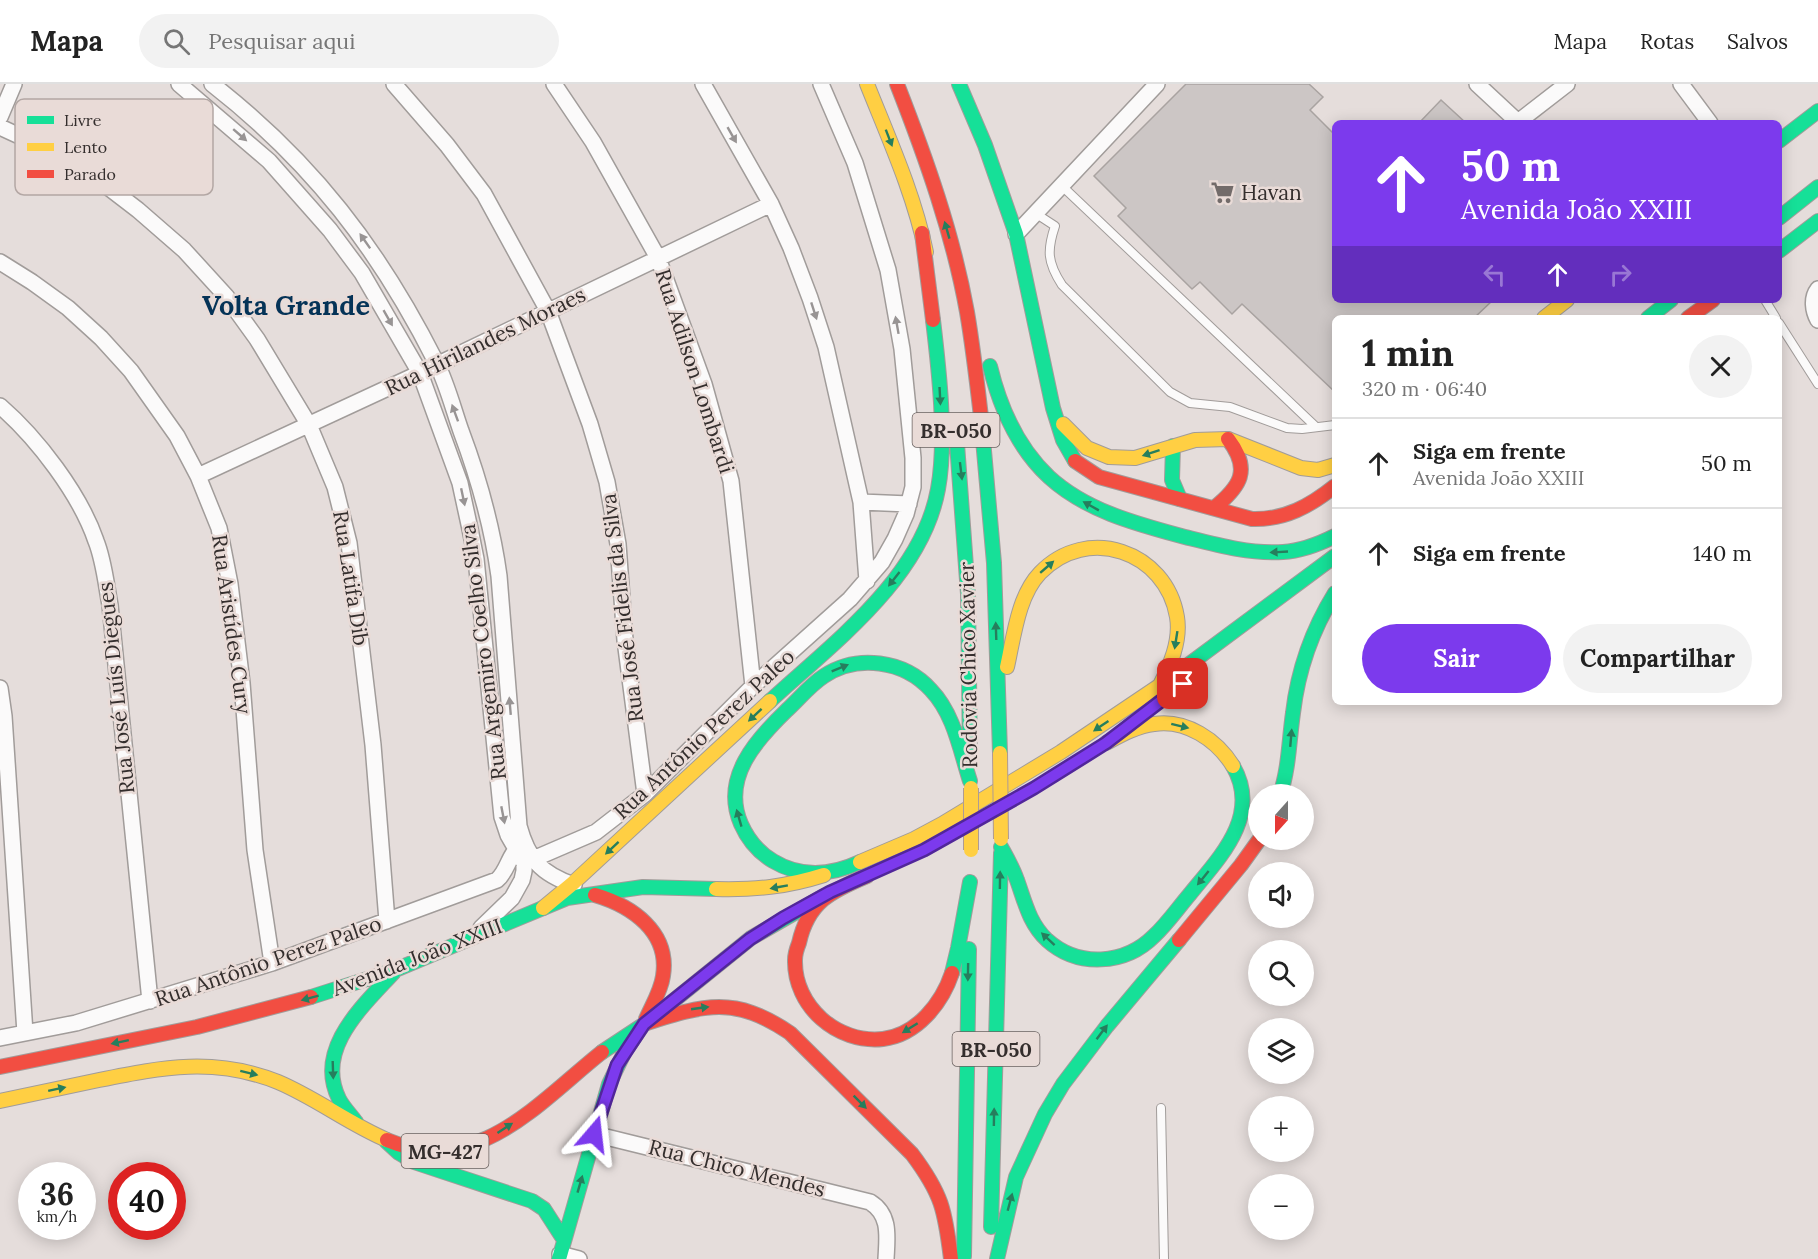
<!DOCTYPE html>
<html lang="pt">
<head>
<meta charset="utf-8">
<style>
  body { margin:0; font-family:Lora,serif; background:#f2f2f2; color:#222; height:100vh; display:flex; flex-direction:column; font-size:22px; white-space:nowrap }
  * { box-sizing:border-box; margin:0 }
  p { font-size:20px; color:#767676 }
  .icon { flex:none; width:33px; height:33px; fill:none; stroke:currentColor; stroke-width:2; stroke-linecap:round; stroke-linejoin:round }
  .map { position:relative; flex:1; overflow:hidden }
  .drawer { position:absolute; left:1332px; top:231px; width:450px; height:390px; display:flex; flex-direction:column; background:#fff; border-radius:9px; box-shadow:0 3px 15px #0003 }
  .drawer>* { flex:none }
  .banner { position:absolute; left:1332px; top:36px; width:450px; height:183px; border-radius:9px; box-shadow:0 3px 15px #0003; background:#7c3aed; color:#fff; overflow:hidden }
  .needle { width:39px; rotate:201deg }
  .fabs { position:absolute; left:1248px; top:700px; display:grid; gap:12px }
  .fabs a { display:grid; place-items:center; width:66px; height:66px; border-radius:50%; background:#fff; box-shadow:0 3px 15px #0003; font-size:30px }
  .speed { position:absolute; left:18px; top:1078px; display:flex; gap:12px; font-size:30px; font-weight:700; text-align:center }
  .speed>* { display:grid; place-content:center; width:78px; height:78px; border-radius:50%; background:#fff; box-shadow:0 3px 15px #0003; line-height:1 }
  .speed small { font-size:15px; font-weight:400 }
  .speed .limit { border:9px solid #d22; background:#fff; color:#111 }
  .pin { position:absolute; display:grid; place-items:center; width:51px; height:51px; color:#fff; margin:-26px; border-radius:12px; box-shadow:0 3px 9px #0006 }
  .me { position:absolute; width:66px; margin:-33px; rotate:17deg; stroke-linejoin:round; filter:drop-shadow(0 0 4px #0008) }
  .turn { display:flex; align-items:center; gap:21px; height:126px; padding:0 30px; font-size:27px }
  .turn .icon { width:78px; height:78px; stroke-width:2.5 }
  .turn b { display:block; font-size:42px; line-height:51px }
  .lanes { display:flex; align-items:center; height:57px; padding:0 30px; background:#0003; justify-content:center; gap:30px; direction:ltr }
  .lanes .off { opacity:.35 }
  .round { display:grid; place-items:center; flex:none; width:63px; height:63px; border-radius:32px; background:#f2f2f2 }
  .headline { display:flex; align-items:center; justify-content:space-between; height:102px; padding:0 30px }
  h1 { font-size:36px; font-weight:700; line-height:45px }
  .button { display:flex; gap:12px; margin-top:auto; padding:12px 30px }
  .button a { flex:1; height:69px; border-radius:36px; background:#7c3aed; color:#fff; font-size:24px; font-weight:700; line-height:69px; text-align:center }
  .button a+a { background:#f2f2f2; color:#222 }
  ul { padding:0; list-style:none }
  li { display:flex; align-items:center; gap:18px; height:90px; padding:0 30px; border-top:2px solid #e0e0e0 }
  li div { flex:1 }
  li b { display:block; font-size:22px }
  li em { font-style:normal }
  header { display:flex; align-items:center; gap:36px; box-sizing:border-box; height:84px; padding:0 30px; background:#fff; border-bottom:2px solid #e0e0e0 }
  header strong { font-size:28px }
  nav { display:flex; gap:33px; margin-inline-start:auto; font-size:21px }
  .search { width:420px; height:54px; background:#f2f2f2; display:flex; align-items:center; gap:15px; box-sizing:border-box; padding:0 21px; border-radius:33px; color:#767676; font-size:22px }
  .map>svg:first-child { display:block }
</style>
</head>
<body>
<header>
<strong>Mapa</strong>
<div class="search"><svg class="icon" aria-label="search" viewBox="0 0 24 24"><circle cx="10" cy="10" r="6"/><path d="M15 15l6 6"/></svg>Pesquisar aqui</div>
<nav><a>Mapa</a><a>Rotas</a><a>Salvos</a></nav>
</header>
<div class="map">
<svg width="1818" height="1175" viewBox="0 0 1818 1175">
  <rect width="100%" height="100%" fill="#e5dddb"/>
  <path fill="#ccc6c5" stroke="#a9a3a1" stroke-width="1.5" d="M1186,0H1309L1323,13L1310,26L1335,51V216H1493L1474,234H1335V308L1242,220L1232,230L1200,198L1192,205L1118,132L1126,124L1094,92Z
    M1441,16L1466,39H1419Z"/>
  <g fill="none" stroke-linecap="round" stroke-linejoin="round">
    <defs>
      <path id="lane" d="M1062,102L1316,343
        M1035,129L1055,142C1047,166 1047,178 1062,201L1170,308L1190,319L1230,323L1287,344L1302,345L1335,341
        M1765,216L1776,234
        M1779,239L1818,300
        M1161,1024L1164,1175"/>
      <path id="street" d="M179,0L269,77L330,146L362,189L420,289L460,399L470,445L476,475L502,733L508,751L524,779V787L522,796L512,814L481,844
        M212,0C312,78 379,165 436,278C447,300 453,324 461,347C479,395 492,441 499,492L519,742C528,775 541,790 574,801
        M394,0L447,61L484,110L548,227L590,340L607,398L618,460L625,556L645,710
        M554,0L593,58L658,174L704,300L731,397L753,602
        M703,0L771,120L791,164L810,214L826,263L861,418L867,497
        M1477,0L1519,39
        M1681,0L1710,39
        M0,33L14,0
        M1518,38L1567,0
        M0,43L52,67L95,93L138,126L184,166L226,212L257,255L309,341L335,403L349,459L373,661L387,837
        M1016,150L1157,0
        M0,178L32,198L68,224L101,254L131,287L177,352L198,392L219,444L230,500L242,599L255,766L272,879
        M1818,205C1811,214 1813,227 1818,236
        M0,322C37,354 80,410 96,457C104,477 106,500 110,521L150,917
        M198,392L420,289L771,120
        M861,418L909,420
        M0,604L4,632L25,949
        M524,779L596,748L645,710L753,602L850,515L882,478L895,455L906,430L913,403V374L902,265L888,186L855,79L821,0
        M0,954L76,939L272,879L497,796C508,787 509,769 520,763
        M594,1050L870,1118C891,1131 887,1153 886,1175
        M560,1170L579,1175"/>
      <path id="fast" d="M959,0L985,61L1016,150L1053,324L1063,356L1075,377
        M1779,57L1818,27
        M1779,134L1818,103
        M1779,167L1818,137
        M1648,234L1671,216
        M990,282C1000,324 1017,363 1049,393C1086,427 1137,440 1185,453C1217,461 1250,470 1283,468C1302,467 1319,460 1335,452
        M981,333L994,479L1000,669
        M956,346L968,510L970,674
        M1173,362L1172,396L1180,415
        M1168,596L1335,472
        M770,617C833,559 922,494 938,405C947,356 939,286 933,236
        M1280,711C1289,684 1289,657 1293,629C1298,586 1312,546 1335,509
        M1001,763C1007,774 1013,784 1017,796C1025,818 1029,839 1047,856C1078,884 1125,881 1154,852C1167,840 1178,824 1190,810C1219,774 1262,732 1233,682
        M860,778C832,791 801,794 773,777C758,768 748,756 741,740C721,694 756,656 787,626C799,615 810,601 824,592C857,570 904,576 931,606C954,630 960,666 970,697
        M952,889L958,864L970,798
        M311,913L395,886L567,814L643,803L716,805
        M602,968L646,939L751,854L824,812
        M356,1038C351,1031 343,1023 339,1015C314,965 363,922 394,888
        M386,1057L399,1069L414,1078L532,1117L544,1125L564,1156
        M991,1143L1001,769
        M964,1172L969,865
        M559,1175L609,1000L625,967L643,941
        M997,1175L1016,1093L1045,1030L1063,1000L1107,942L1179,856"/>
      <path id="slow" d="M867,0C889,55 914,110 926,168
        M1544,234L1567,216
        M1063,340L1087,364L1109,373L1135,374L1195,356L1228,355L1301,384L1318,386L1335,381
        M1007,583C1014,552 1018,512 1040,489C1087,440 1166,467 1177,533C1181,557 1170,582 1159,603
        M1106,659C1121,651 1137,642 1154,640C1186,635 1217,656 1233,682
        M860,778L914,755L942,740L1061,668L1168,596
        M716,805C755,806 786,803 824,791
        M543,824L572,800L770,617
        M0,1017C33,1010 66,1003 99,996C163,983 215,973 278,998C316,1014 349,1040 387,1056"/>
      <path id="jam" d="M897,0C926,74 953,150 967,228C973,263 977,298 981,333
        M922,149L933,236
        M1688,234L1713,216
        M1075,377L1099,393L1252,435C1285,436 1310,422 1335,402
        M1214,424C1240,403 1252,386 1228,355
        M867,792C831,807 808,818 799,859C797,864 795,871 795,876C794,922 837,960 883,955C917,951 942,919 952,889
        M595,811C632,822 670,848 663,892C661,907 652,921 646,935
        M1179,856L1241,781L1259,756
        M644,940C704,921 734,911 790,949L912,1070C942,1110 945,1126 951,1175
        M0,983L197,943L311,913
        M387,1056C477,1094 539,1018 602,968"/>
    </defs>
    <use href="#lane" stroke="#a19c9a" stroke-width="10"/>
    <use href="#street" stroke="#a19c9a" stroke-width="18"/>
    <use href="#fast" stroke="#a19c9a" stroke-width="16"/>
    <use href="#slow" stroke="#a19c9a" stroke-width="16"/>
    <use href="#jam" stroke="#a19c9a" stroke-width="16"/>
    <use href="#lane" stroke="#fbfafa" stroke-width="8"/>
    <use href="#street" stroke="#fbfafa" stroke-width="15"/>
    <use href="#fast" stroke="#16e098" stroke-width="14"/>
    <use href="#slow" stroke="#ffcf43" stroke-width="14"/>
    <use href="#jam" stroke="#f24e42" stroke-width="14"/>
    <defs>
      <path id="slow-bridge" d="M1000,669L1001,755
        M971,704V766"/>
    </defs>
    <use href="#slow-bridge" stroke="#af9b94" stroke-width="16" stroke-linecap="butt"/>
    <use href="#slow-bridge" stroke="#ffcf43" stroke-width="14"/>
  </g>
  <defs><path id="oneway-solid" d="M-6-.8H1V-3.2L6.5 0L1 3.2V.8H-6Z" transform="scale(1.5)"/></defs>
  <g fill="#989494">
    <use href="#oneway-solid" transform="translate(240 51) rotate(41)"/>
    <use href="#oneway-solid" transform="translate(732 51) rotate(60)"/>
    <use href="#oneway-solid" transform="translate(365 157) rotate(-125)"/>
    <use href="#oneway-solid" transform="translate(814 227) rotate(72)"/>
    <use href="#oneway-solid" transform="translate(388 234) rotate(60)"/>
    <use href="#oneway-solid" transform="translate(897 241) rotate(-100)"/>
    <use href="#oneway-solid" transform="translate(455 329) rotate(-110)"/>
    <use href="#oneway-solid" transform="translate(463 413) rotate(78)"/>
    <use href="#oneway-solid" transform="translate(510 622) rotate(-95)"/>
    <use href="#oneway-solid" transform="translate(503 731) rotate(79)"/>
  </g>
  <g fill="#267e5d">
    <use href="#oneway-solid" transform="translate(889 54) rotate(69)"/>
    <use href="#oneway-solid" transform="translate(947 146) rotate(-106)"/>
    <use href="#oneway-solid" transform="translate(940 312) rotate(87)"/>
    <use href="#oneway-solid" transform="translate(1151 369) rotate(162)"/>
    <use href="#oneway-solid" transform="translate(961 387) rotate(83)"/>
    <use href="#oneway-solid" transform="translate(1091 422) rotate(-151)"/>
    <use href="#oneway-solid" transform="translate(1279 468) rotate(177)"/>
    <use href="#oneway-solid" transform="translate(1047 483) rotate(-41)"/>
    <use href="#oneway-solid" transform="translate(894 495) rotate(128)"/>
    <use href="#oneway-solid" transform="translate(996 547) rotate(-92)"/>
    <use href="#oneway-solid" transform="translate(1176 556) rotate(99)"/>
    <use href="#oneway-solid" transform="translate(840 584) rotate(-22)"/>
    <use href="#oneway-solid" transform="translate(755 631) rotate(137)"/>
    <use href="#oneway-solid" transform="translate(1101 642) rotate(146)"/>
    <use href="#oneway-solid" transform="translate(1180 642) rotate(14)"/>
    <use href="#oneway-solid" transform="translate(1291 654) rotate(-85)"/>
    <use href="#oneway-solid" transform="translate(739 734) rotate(-106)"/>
    <use href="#oneway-solid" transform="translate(612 764) rotate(137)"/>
    <use href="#oneway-solid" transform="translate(1203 794) rotate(129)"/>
    <use href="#oneway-solid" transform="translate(1000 796) rotate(-89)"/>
    <use href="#oneway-solid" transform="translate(779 803) rotate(170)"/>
    <use href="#oneway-solid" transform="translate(1048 855) rotate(-137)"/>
    <use href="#oneway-solid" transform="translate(968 888) rotate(91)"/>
    <use href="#oneway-solid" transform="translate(310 914) rotate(165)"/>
    <use href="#oneway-solid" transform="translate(700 924) rotate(-8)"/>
    <use href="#oneway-solid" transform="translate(910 944) rotate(148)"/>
    <use href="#oneway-solid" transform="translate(1102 948) rotate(-53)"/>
    <use href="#oneway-solid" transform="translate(120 958) rotate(168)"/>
    <use href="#oneway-solid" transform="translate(333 986) rotate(88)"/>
    <use href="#oneway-solid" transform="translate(249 989) rotate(14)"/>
    <use href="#oneway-solid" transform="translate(57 1005) rotate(-12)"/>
    <use href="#oneway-solid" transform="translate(860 1018) rotate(45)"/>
    <use href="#oneway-solid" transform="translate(994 1033) rotate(-89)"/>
    <use href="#oneway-solid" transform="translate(505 1044) rotate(-33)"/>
    <use href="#oneway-solid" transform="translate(580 1100) rotate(-74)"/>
    <use href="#oneway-solid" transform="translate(1010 1118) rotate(-75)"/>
  </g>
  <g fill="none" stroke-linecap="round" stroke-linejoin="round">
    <defs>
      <path id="route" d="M594,1050L617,981L644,940L750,855L783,834L830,808L924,766L1034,704L1106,659L1183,600"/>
    </defs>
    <use href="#route" stroke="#51269a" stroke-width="15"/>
    <use href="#route" stroke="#7c3aed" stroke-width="10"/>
  </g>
  <defs>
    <symbol id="supermarket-bare" viewBox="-9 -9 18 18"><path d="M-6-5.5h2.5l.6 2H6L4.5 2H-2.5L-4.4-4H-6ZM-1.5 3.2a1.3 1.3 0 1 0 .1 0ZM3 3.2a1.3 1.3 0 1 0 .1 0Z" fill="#726b6a" stroke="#e9dbd7" stroke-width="2.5" paint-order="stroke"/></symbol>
  </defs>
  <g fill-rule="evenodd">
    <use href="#supermarket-bare" x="1206" y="92" width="33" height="33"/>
  </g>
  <g text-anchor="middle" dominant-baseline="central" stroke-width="5" stroke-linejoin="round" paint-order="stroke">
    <g fill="#e9dbd7" stroke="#6a6260" stroke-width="1.5">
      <rect x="912.5" y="329" width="87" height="34" rx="4.5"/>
      <rect x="952.5" y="948" width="87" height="34" rx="4.5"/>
      <rect x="401.5" y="1050" width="87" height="34" rx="4.5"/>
    </g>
    <g font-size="20" font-weight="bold" fill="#342e2d">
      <text x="956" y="346">BR-050</text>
      <text x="996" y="965">BR-050</text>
      <text x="445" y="1067">MG-427</text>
    </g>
    <g font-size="21" fill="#342e2d" stroke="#e9dbd7" text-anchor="start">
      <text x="1241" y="108">Havan</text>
    </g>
    <g font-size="21" fill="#342e2d" stroke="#e9dbd7">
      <text transform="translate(485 257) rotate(-26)">Rua Hirilandes Moraes</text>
      <text transform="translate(695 287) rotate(72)">Rua Adilson Lombardi</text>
      <text transform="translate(351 494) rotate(81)">Rua Latifa Dib</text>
      <text transform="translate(622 524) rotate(-97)">Rua José Fidelis da Silva</text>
      <text transform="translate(232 540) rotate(82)">Rua Aristídes Cury</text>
      <text transform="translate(483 568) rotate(-97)">Rua Argemiro Coelho Silva</text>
      <text transform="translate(968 581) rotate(-91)">Rodovia Chico Xavier</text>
      <text transform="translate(116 604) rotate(-96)">Rua José Luís Diegues</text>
      <text transform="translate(704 650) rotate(-43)">Rua Antônio Perez Paleo</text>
      <text transform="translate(417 873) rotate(-21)">Avenida João XXIII</text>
      <text transform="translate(268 877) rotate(-19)">Rua Antônio Perez Paleo</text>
      <text transform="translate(737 1084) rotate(14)">Rua Chico Mendes</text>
    </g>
    <g font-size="27" font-weight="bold" fill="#053357" stroke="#e9dbd7">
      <text x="286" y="221">Volta Grande</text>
    </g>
  </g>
  <rect x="15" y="15" width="198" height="96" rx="9" fill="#e9dbd7" stroke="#b3a7a4" stroke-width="1.5"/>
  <rect x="27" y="32" width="27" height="8" fill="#16e098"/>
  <rect x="27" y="59" width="27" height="8" fill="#ffcf43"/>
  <rect x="27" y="86" width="27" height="8" fill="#f24e42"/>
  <g font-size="16" fill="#342e2d">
    <text x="64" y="42">Livre</text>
    <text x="64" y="69">Lento</text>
    <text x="64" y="96">Parado</text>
  </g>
</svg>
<div class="fabs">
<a><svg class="needle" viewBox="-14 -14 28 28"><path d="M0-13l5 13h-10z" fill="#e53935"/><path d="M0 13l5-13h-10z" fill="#767676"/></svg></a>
<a><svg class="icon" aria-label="sound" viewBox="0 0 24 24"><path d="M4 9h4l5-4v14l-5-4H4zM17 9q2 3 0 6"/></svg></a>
<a><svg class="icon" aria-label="search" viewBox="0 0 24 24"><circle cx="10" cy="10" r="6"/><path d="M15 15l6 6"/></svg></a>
<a><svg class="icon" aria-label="layers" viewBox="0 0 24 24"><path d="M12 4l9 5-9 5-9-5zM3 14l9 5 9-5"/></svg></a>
<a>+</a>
<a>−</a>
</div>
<div class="speed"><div>36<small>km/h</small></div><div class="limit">40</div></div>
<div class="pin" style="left:1183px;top:600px;background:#d93025"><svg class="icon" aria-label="arrive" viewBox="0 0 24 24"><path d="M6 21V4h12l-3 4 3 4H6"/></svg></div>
<svg class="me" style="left:594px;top:1050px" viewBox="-20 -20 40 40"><path d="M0-17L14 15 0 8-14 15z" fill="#7c3aed" stroke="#fff" stroke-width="4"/></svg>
<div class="banner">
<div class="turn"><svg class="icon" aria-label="ahead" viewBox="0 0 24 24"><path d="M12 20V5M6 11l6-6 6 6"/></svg><div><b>50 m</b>Avenida João XXIII</div></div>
<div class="lanes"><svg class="icon off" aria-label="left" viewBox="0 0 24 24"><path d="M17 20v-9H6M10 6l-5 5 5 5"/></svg><svg class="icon" aria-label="ahead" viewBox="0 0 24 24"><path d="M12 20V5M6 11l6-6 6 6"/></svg><svg class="icon off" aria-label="right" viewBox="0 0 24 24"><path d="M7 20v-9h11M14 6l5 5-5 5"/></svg></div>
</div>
<section class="drawer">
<div class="headline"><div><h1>1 min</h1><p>320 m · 06:40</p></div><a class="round"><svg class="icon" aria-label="close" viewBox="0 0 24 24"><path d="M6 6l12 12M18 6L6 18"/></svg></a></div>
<ul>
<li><svg class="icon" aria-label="ahead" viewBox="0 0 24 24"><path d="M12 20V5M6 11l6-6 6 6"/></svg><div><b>Siga em frente</b><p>Avenida João XXIII</p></div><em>50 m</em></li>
<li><svg class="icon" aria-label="ahead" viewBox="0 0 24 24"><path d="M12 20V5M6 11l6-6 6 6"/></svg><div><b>Siga em frente</b></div><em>140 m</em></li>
</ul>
<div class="button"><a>Sair</a><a>Compartilhar</a></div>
</section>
</div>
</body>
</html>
